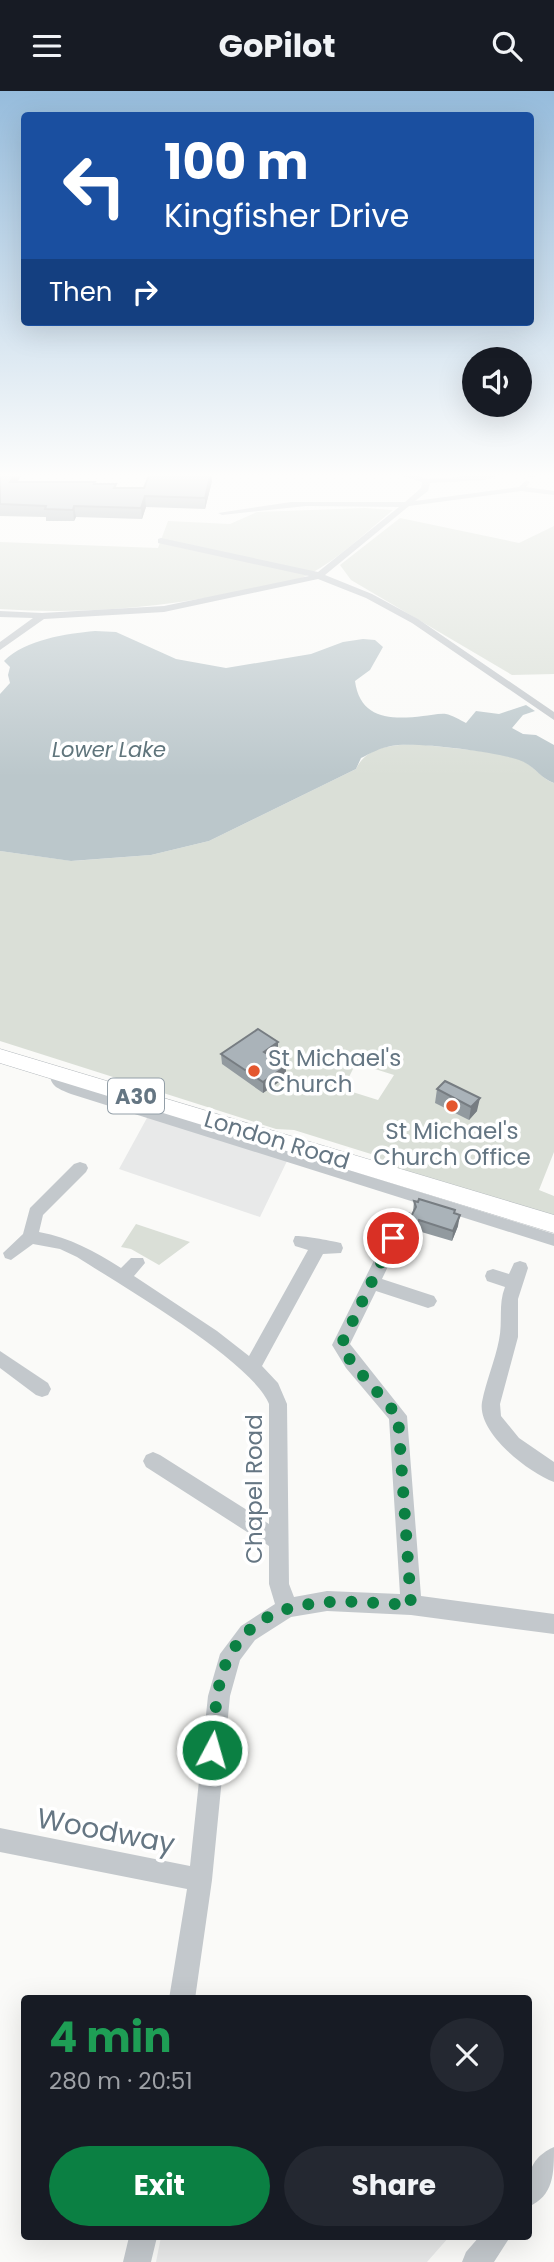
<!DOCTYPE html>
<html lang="en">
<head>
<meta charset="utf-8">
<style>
  body { margin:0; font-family:Poppins,sans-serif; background:#242831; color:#f1f3f6; height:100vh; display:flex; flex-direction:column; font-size:26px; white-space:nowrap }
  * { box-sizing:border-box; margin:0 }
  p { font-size:23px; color:#9ea1a6 }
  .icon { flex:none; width:38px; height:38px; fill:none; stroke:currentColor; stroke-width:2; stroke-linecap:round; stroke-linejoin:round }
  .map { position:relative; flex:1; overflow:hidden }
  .sheet { position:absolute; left:21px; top:1904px; width:511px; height:245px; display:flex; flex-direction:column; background:#171b24; border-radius:7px; box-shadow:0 7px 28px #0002 }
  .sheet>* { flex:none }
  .hud { position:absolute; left:21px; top:21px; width:513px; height:214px; border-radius:7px; box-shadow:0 7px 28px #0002; background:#1a4fa0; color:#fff; overflow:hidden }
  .buttons { position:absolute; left:462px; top:256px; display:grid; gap:14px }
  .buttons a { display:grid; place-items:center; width:70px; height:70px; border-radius:50%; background:#171b24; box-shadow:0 7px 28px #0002; font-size:35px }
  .pin { position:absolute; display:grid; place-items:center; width:60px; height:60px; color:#fff; margin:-30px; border:4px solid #fff; border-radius:50%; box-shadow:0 2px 7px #0007 }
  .me { position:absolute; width:77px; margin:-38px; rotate:6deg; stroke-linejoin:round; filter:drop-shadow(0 0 5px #0008) }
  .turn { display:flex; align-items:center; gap:24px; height:147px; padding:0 28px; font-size:32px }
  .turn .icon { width:91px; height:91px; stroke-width:2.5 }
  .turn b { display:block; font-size:49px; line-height:60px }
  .then { display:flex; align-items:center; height:66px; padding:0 28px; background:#0003; gap:14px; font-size:26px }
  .round { display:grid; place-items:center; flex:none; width:74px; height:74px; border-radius:37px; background:#242831 }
  .summary { display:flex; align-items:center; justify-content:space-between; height:119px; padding:0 28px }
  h1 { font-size:42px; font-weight:700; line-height:52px; color:#1e9e55 }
  .button { display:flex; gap:14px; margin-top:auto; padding:14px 28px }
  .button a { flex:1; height:80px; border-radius:42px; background:#0b8043; color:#fff; font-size:28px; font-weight:700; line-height:80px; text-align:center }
  .button a+a { background:#242831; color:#f1f3f6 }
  header { display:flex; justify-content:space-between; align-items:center; height:91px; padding:0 28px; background:#171b24; font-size:32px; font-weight:700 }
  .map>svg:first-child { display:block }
</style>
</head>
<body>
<header><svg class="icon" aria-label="menu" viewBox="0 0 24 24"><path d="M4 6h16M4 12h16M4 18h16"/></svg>GoPilot<svg class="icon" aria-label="search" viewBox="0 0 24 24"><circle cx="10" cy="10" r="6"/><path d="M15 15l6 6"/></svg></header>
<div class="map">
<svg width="554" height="2171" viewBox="0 0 554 2171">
  <rect width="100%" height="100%" fill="#fafaf8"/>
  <path fill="#e8e9e9" d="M148,1025L288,1068L260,1126L119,1078Z
    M161,2146H449L427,2171H156Z"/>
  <path fill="#dadfd7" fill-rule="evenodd" d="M365,417L393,419C366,441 339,468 308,484C293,492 272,493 256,497C172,516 86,524 0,518V451L158,457L168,430L230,433L257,421Z
    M400,427L519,452L554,435V583L512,584L351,489L340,474Z
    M418,653C450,658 487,658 518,668C535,674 541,688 554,692V1061L539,1099L554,1105V1126L378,1072L371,1063L294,1039L276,1038L0,950V760L72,770L151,764L209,750L356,678C367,654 395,654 418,653ZM356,972L394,984L378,1009L343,998Z
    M136,1133L190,1151L159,1174L131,1158L121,1156Z"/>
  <path fill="#bbc7cb" d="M95,540L116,541L176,568L226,577L311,563L343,551L363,548L375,549L383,556L370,579L355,590C360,628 391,629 423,625C430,625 439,622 446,623C452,624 460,629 466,632L476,620L499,623L526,614L535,620L523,624L512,637L523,643L536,644L554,654V692C541,688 534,674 519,669C497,661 413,650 391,655C380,657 371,662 361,667L356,678L209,750L151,764L71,770L0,760V603L10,592L8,584L10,576L4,570C26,548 66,543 95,540Z"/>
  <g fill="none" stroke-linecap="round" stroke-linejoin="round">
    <defs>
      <path id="primary" d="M0,958L554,1124V1142L0,972Z"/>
    </defs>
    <use href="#primary" stroke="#b5babe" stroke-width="1"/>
    <path fill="#c3c8cc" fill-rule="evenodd" d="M393,382H410L427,388L507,382L485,389L430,392L428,400L415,410L519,396L526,389L530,391L526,396L554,400V404L521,400L409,415L325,484L372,503L418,528L554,621V629L412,532L366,507L318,488L164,521L44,528L0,559V551L33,527L0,526V520L42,522L164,515L309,485L158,452V448L161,447L318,481L399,416L306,415L222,424L218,422L291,411H405L421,397L422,391Z
      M56,976L61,977L65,989L81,995L554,1143V1155L71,1003C57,997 51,996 49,981Z
      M80,1071L86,1073L88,1077L86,1081L43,1124L39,1141C71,1147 94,1160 121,1177L131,1167H143L145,1172L134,1185L217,1240L249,1265L308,1159L295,1155L293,1150L295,1145C300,1144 334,1150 341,1152L343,1157L341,1162L323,1163L262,1275L278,1292L287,1313L289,1493L294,1506L327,1500L400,1503L389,1328L346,1277L332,1254L398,1121H410L412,1125L382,1188L434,1205L437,1210L434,1215L428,1217L376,1200L350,1253L407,1325L421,1505L554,1523V1543L411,1524L327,1520L291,1526L255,1549L240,1569L230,1605L212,1789L195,1908H169L187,1798L0,1761V1737L190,1775L208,1605L220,1563L241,1535L275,1513L269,1493V1455L146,1376L143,1370L146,1364L153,1361L160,1364L269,1433V1313C252,1270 120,1194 77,1166L60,1158L33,1153L11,1169L5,1167L3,1162L23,1143L30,1117L74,1073Z
      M520,1170L526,1172L528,1177L518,1208V1246L500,1313L501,1325L519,1347L554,1371V1391C528,1381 477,1342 482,1311C486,1290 495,1270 499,1249C503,1231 498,1213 505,1196L487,1190L485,1185L487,1180L493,1178L509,1183L514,1172Z
      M0,1260L48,1292L51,1298L48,1304L42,1306L36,1304L0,1277Z
      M554,2056C554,2082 554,2105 528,2116C528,2090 525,2069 554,2056Z
      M129,2146H157L151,2171H123Z
      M479,2146H510L494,2171H462L466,2161Z"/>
    <use href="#primary" fill="#fff" fill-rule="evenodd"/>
  </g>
  <path fill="#929a9f" d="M0,382H21V385L17,391L116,393V397H144L212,390L205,418L146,416L142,428L76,426L74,430H46V426L0,425Z
    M514,382H537L536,386L514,384Z
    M278,962L272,966L286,975V986L263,1002L222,973L221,963Z
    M445,990L477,1020L469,1029L435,1012L437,998Z
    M414,1110L454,1123L458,1135L452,1150L418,1140L411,1155L402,1152L403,1141L413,1121Z"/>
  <path fill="#777d82" d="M15,382H21V385L11,402L10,391Z
    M211,382L212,390L205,418V407Z
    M145,405L146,416L142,428L141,417Z
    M74,415L76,426L74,430L73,419Z
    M278,951V962L264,972V961Z
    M286,975V986L263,1002V991Z
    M480,1007L477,1020L469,1029L471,1016Z
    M460,1124L458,1135L452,1150L453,1140Z
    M419,1129L418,1140L411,1155L413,1144Z"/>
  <path fill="#aab3b9" stroke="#777d82" stroke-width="2" d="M0,382H15L10,391H95L94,393H116L114,397H144L150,382H211L205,407L145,405L141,417L74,415L73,419L45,418L46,415L0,413Z
    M258,938L278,951L264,961L286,975L263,991L221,963Z
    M445,990L480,1007L471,1016L437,998Z
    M419,1108L455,1119L454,1122L460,1124L453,1140L419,1129L413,1144L403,1141L416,1116L414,1110L418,1111Z"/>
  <linearGradient id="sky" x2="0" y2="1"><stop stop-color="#96bcdc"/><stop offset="0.56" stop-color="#fdfdfc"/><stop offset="1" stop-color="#fdfdfc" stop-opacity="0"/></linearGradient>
  <rect width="554" height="686" fill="url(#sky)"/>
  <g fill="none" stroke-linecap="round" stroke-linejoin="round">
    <path stroke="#0b8043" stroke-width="12" stroke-dasharray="0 21.6" d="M212,1659C215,1629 215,1591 230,1564C267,1497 349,1511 411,1514L398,1325L352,1272L341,1254L393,1147"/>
  </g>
  <g fill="#e4572e" stroke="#fff" stroke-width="2.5">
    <circle cx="254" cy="980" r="7"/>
    <circle cx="452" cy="1015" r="7"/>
  </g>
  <g text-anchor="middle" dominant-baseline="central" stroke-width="7" stroke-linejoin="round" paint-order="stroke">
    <g font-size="21" font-style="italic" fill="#60757c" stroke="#fff">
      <text x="109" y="658">Lower Lake</text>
    </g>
    <rect fill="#fff" stroke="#939fa8" stroke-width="2" x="108" y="987.5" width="56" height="35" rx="5"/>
    <g font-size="21" font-weight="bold" fill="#657683">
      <text x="136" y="1005">A30</text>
    </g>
    <g font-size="23" fill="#657683" stroke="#fff" text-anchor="start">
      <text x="268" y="967">St Michael's<tspan x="268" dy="26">Church</tspan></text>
      <text x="452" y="1040" text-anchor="middle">St Michael's<tspan x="452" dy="26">Church Office</tspan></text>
    </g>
    <g font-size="23" fill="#657683" stroke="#fff">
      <text transform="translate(277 1049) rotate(17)">London Road</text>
      <text transform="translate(254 1398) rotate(-90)">Chapel Road</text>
    </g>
    <g font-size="28" fill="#657683" stroke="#fff">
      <text transform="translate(106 1740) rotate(11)">Woodway</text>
    </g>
  </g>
</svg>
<div class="buttons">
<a><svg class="icon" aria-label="sound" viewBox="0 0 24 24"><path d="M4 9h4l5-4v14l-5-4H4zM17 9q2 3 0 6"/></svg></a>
</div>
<div class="pin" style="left:393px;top:1147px;background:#d93025"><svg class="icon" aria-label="arrive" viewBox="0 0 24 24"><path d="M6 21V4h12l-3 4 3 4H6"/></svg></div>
<svg class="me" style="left:212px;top:1659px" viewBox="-20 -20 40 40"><circle r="17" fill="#0b8043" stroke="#fff" stroke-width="3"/><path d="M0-11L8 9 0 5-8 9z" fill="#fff"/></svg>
<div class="hud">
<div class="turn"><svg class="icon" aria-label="left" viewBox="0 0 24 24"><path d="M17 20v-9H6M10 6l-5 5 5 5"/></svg><div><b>100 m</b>Kingfisher Drive</div></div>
<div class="then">Then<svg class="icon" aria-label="right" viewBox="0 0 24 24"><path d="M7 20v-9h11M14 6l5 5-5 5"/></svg></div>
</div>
<section class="sheet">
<div class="summary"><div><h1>4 min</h1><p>280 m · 20:51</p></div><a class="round"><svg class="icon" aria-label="close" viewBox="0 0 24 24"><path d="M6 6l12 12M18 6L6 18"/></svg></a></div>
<div class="button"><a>Exit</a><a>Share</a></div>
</section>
</div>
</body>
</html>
